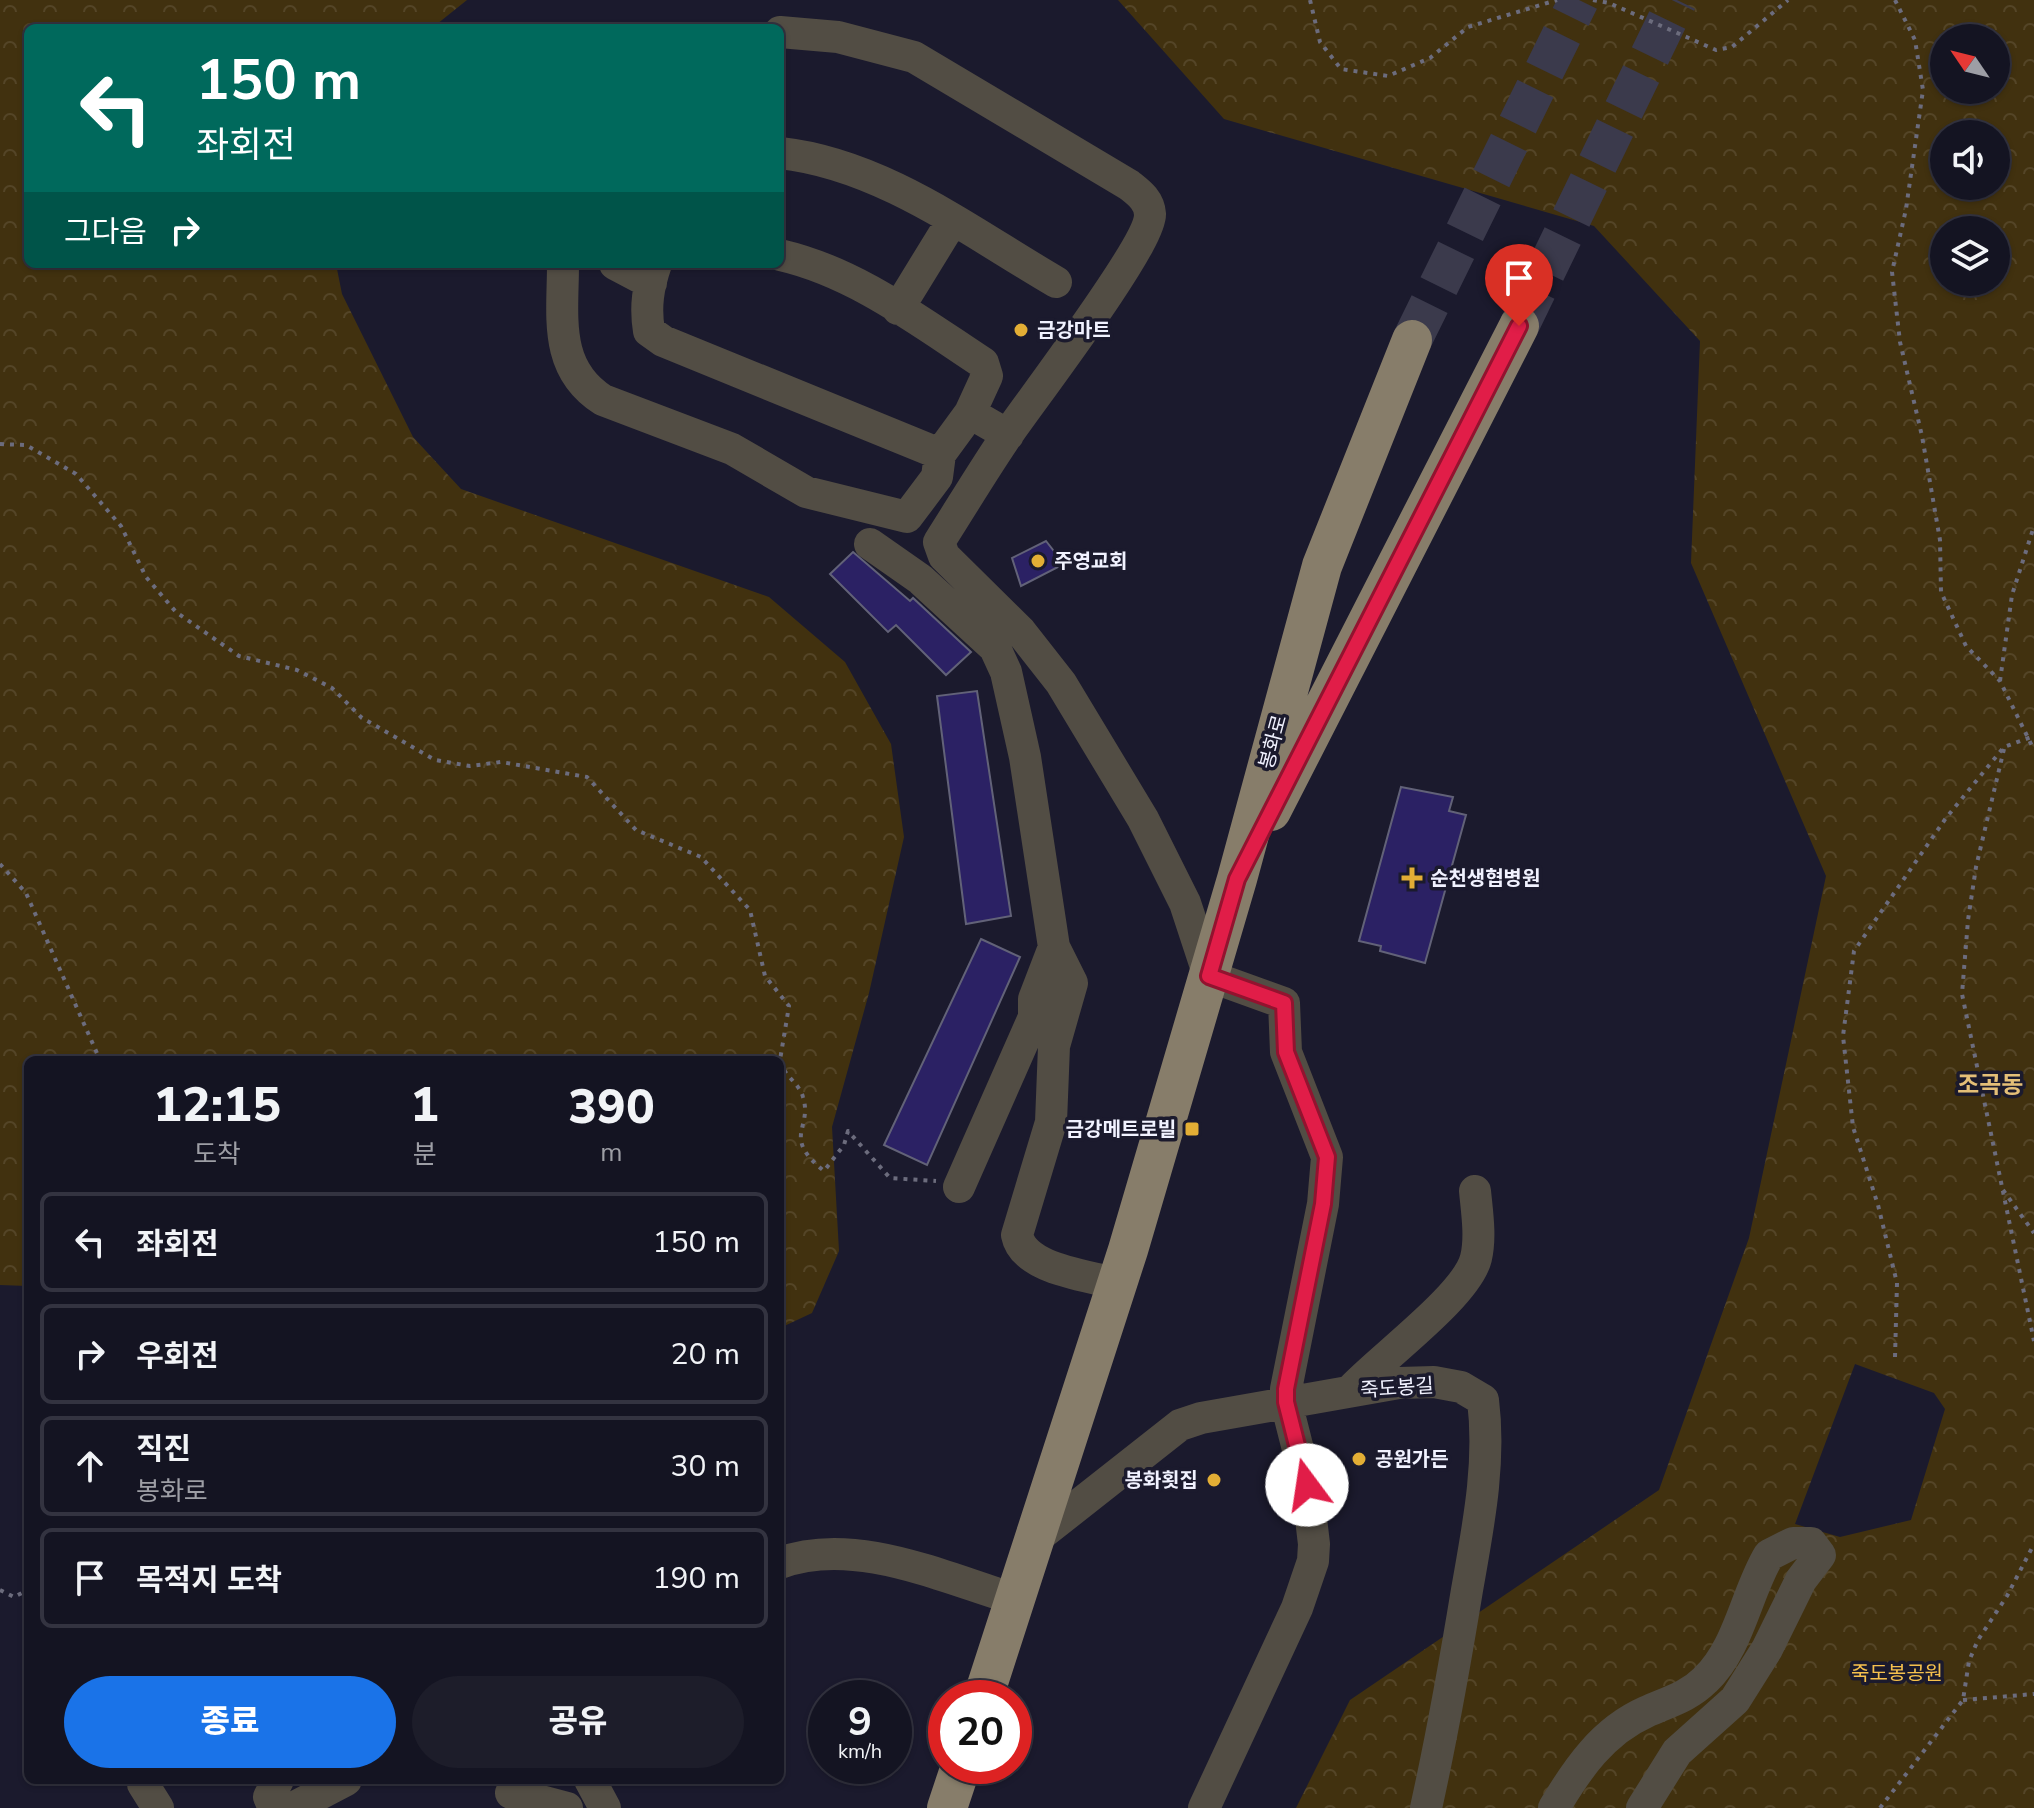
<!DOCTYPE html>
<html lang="ko">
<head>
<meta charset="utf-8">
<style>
  body { margin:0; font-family:"Nunito Sans","Noto Sans KR",sans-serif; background:#1d1d2a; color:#f1f3f6; height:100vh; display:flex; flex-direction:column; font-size:30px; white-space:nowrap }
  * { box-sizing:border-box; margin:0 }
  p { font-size:26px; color:#9d9ea5 }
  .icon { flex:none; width:44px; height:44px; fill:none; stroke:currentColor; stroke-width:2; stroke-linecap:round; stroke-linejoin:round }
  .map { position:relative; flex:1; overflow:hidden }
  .details { position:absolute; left:24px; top:1056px; width:760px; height:728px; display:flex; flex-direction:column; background:#141422; border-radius:12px; box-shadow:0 2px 6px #0004,0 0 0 2px #333340 }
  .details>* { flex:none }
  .top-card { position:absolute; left:24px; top:24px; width:760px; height:244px; border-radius:12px; box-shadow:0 2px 6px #0004,0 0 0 2px #333340; background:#00695c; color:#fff; overflow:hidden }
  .needle { width:52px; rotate:305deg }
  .controls { position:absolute; left:1930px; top:24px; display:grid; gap:16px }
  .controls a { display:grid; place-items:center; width:80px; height:80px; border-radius:50%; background:#141422; box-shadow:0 2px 6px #0004,0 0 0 2px #333340; font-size:40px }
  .speed { position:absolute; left:808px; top:1680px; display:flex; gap:16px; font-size:40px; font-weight:700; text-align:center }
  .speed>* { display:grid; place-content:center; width:104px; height:104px; border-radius:50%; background:#141422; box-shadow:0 2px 6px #0004,0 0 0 2px #333340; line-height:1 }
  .speed small { font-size:20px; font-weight:400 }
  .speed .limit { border:12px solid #d22; background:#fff; color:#111 }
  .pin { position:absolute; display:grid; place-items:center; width:68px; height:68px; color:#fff; margin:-82px -34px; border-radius:50% 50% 50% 0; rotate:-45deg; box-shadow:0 0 8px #0007 }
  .pin .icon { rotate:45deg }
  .me { position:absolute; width:88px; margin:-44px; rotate:346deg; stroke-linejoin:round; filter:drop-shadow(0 0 6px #0008) }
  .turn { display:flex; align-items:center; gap:28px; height:168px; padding:0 40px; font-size:36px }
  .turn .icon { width:104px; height:104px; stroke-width:2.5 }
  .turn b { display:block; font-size:56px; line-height:68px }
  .then { display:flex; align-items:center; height:76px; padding:0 40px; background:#0003; gap:16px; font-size:30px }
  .eta { display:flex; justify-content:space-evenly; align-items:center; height:136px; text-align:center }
  .eta b { font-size:48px; font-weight:800; line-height:56px }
  .cta { display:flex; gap:16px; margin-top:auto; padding:16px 40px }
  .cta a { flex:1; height:92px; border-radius:48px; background:#1a73e8; color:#fff; font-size:32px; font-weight:800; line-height:92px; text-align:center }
  .cta a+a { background:#1d1d2a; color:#f1f3f6 }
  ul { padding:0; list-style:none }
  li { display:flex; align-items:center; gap:24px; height:100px; margin:0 16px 12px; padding:0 24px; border:4px solid #333340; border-radius:12px }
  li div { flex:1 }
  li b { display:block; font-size:30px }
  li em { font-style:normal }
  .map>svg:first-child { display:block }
</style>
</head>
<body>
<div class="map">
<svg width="2034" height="1808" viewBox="0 0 2034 1808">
  <defs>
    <pattern id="forest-crowns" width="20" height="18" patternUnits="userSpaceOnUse" patternTransform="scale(2)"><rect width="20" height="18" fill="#41310f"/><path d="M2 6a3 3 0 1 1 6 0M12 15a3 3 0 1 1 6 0" fill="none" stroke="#544527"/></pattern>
  </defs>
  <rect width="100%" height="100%" fill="#1b1a2d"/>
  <path fill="url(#forest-crowns)" fill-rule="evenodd" d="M0,0H467L432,28H28V264H336L342,294L413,437L461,489L769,597L845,662L891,744L904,837L869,993L832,1127L839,1251L812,1313L780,1328V1060H28V1286L0,1285Z
    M1118,0H2034V1808H1296L1350,1700L1659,1490L1749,1238L1826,876L1691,563L1700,341L1594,226L1224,119ZM1944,38H1996V90H1944ZM1944,134H1996V186H1944ZM1944,230H1996V282H1944ZM1855,1364L1934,1393L1945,1409L1911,1520L1840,1537L1795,1524Z"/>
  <path fill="#2b2164" stroke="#626278" stroke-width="2" d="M1046,541L1064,564L1021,586L1012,558Z
    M853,552L910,601L913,598L971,652L946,675L896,625L888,632L830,574Z
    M977,691L1011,916L966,924L937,696Z
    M1401,787L1453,797L1449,811L1466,815L1425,963L1380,951L1381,946L1359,941Z
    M981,939L1020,957L927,1165L884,1145Z"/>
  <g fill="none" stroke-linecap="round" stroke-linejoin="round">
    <path stroke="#3b3a4c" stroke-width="40" stroke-dasharray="40 20" stroke-linecap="butt" d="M1519,326L1677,0
      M1412,340L1579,0"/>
    <path stroke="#6c6c7d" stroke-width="4" stroke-dasharray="4 6" stroke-linecap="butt" d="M1310,0L1320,42L1341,69L1388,76L1430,58L1468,27L1557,0
      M1593,0L1609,3L1716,50L1732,47L1788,0
      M1895,0L1915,40L1923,90L1906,209L1892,272L1900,342L1922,436L1940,540L1941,592L1966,646L2000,681L2034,750
      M0,444L26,445L76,474L121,526L146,577L176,612L239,656L297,670L332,688L362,718L435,760L470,766L501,762L587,777L636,830L701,857L750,910L765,976L789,1006L780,1060
      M2000,681L2012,595L2034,526
      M2004,749L1976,867L1968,920L1962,994L2034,1341
      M0,864L26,893L100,1060
      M780,1061C784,1076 799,1083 803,1097C813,1129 781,1136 824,1171L844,1145L848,1131L890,1178L936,1181
      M2003,1190L2034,1233
      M1895,1357L1897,1283L1878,1205L1853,1127L1843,1036L1854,951L1946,818L2004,747L2034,736
      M0,1590L14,1597L28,1590
      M1963,1700L2034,1694
      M1880,1808L1963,1700L1969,1661L1978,1640L2007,1596L2034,1544"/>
    <path stroke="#524d44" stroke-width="32" d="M780,32L838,37L914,57L1129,185C1139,193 1149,200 1150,214C1151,244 1032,399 1008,434C984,469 962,506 939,542L944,556L1021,632L1061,683L1143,819L1185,903L1209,976L1284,1003L1286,1052L1327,1157L1323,1204L1286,1389V1402L1307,1485L1314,1544L1313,1561L1297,1608L1204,1808
      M780,153C882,164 970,232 1056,282
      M780,255C855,272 919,321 983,363L987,376L970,413
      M563,264C563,316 553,368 603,400L732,449L806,492L907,517L937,477L940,454L970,413L1008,435
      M615,264L651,283
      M656,264C648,287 645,307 649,331L663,341L940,454
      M898,309L952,221
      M870,544L920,579L995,648L1006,672L1025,757L1054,947L1072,983L1054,1046L1051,1122L1017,1235C1024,1270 1088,1275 1117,1284
      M959,1187L1034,1017V999L1054,947
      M1350,1391C1378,1360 1467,1296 1476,1258C1481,1237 1477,1212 1475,1191
      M1034,1540L1180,1425L1201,1418L1399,1383L1434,1382L1461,1387L1483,1400C1491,1464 1478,1527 1467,1590C1455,1663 1442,1736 1426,1808
      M780,1563C854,1535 944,1578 1015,1599
      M590,1780L605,1808
      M143,1784L158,1808
      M511,1793L567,1808
      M274,1808L269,1797L278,1780
      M293,1808L346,1780
      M1554,1808C1577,1769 1603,1731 1646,1712C1668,1702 1688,1697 1705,1680C1739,1648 1746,1593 1769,1555L1793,1543H1811L1820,1555L1801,1580L1767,1649L1735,1700L1677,1752L1642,1808"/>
    <path stroke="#877d6a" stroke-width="40" d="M1271,811L1519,326
      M983,1698L1128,1250L1237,879L1322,566L1412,340
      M947,1808L961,1766"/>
  </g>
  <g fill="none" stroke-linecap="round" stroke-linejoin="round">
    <defs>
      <path id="route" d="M1307,1485L1286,1402V1389L1323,1204L1327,1157L1286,1052L1284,1003L1209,976L1237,879L1519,326"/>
    </defs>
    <use href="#route" stroke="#92132f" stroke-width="20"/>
    <use href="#route" stroke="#e11d48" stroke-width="14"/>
  </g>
  <g fill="#e3ae35" stroke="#1b1a2d" stroke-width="3">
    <circle cx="1021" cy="330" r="8"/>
    <circle cx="1038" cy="561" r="8"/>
    <path d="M1408 866h8v8h8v8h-8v8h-8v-8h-8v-8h8z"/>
    <rect x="1184" y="1121" width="16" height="16" rx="4"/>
    <circle cx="1359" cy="1459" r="8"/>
    <circle cx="1214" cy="1480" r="8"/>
  </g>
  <g text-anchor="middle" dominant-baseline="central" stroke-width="7" stroke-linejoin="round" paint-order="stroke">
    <g font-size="20" font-weight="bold" fill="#f1f2ff" stroke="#1b1a2d" text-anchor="start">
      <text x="1037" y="330">금강마트</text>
      <text x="1054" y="561">주영교회</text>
      <text x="1430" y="878">순천생협병원</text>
      <text x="1176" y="1129" text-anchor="end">금강메트로빌</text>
      <text x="1375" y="1459">공원가든</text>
      <text x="1198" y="1480" text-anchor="end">봉화횟집</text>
    </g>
    <g font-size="20" fill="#f1f2ff" stroke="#1b1a2d">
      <text transform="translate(1273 742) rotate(-75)">봉화로</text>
      <text transform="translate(1397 1388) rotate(-4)">죽도봉길</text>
    </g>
    <g font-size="20" fill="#f6c14d" stroke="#1b1a2d">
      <text x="1897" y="1673">죽도봉공원</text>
    </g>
    <g font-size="24" font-weight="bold" fill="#e4bf77" stroke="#1b1a2d">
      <text x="1990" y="1085">조곡동</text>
    </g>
  </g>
</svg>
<div class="controls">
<a><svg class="needle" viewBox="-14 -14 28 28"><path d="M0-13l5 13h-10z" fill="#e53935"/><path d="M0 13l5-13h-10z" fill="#9d9ea5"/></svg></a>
<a><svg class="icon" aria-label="sound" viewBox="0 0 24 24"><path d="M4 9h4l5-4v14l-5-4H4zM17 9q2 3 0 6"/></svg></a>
<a><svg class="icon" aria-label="layers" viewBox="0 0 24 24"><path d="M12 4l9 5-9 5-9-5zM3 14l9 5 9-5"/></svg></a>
</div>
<div class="speed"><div>9<small>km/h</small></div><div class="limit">20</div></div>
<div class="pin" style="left:1519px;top:326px;background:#d93025"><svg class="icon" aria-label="arrive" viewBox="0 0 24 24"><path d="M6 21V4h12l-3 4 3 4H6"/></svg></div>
<svg class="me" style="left:1307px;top:1485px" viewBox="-20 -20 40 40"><circle r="19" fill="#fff"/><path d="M0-13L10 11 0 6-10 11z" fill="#e11d48"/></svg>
<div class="top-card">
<div class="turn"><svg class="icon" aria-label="left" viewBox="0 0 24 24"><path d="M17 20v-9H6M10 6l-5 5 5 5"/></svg><div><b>150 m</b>좌회전</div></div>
<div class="then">그다음<svg class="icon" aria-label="right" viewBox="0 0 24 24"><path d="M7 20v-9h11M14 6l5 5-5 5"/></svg></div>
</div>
<section class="details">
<div class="eta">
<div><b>12:15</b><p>도착</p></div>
<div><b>1</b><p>분</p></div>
<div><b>390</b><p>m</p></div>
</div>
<ul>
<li><svg class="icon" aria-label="left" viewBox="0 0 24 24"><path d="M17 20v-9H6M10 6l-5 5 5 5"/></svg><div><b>좌회전</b></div><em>150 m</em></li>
<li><svg class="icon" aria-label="right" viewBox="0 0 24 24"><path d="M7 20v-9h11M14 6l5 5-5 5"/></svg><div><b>우회전</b></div><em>20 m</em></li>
<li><svg class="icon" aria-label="ahead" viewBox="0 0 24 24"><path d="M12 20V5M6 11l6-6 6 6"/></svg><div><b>직진</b><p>봉화로</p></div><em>30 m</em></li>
<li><svg class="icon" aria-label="arrive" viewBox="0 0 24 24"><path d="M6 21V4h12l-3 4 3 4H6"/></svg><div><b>목적지 도착</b></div><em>190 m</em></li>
</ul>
<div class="cta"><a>종료</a><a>공유</a></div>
</section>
</div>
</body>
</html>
